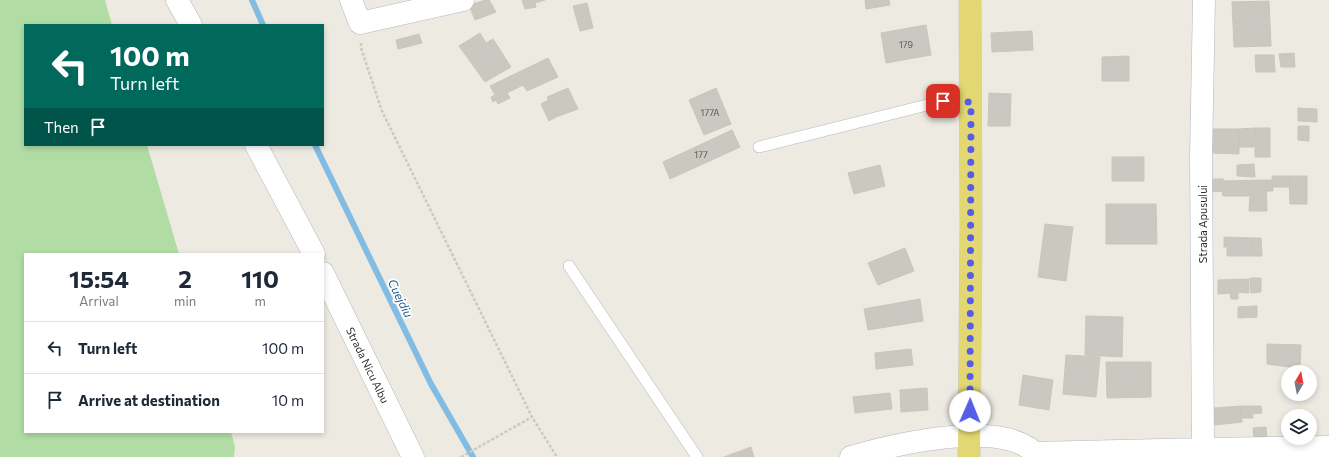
<!DOCTYPE html>
<html lang="en">
<head>
<meta charset="utf-8">
<style>
  body { margin:0; font-family:Commissioner,sans-serif; background:#f6f6f7; color:#1f2937; height:100vh; display:flex; flex-direction:column; font-size:15px; white-space:nowrap }
  * { box-sizing:border-box; margin:0 }
  p { font-size:13px; color:#747a83 }
  .icon { flex:none; width:22px; height:22px; fill:none; stroke:currentColor; stroke-width:2; stroke-linecap:round; stroke-linejoin:round }
  .map { position:relative; flex:1; overflow:hidden }
  .drawer { position:absolute; left:24px; top:253px; width:300px; height:180px; display:flex; flex-direction:column; background:#fff; border-radius:0px; box-shadow:0 2px 6px #0003 }
  .drawer>* { flex:none }
  .hud { position:absolute; left:24px; top:24px; width:300px; height:122px; border-radius:0px; box-shadow:0 2px 6px #0003; background:#00695c; color:#fff; overflow:hidden }
  .needle { width:26px; rotate:10deg }
  .buttons { position:absolute; left:1281px; top:365px; display:grid; gap:8px }
  .buttons a { display:grid; place-items:center; width:36px; height:36px; border-radius:50%; background:#fff; box-shadow:0 2px 6px #0003; font-size:20px }
  .pin { position:absolute; display:grid; place-items:center; width:34px; height:34px; color:#fff; margin:-17px; border-radius:8px; box-shadow:0 2px 6px #0006 }
  .me { position:absolute; width:44px; margin:-22px; rotate:1deg; stroke-linejoin:round; filter:drop-shadow(0 0 3px #0008) }
  .turn { display:flex; align-items:center; gap:14px; height:84px; padding:0 20px; font-size:18px }
  .turn .icon { width:52px; height:52px; stroke-width:2.5 }
  .turn b { display:block; font-size:28px; line-height:34px }
  .then { display:flex; align-items:center; height:38px; padding:0 20px; background:#0003; gap:8px; font-size:15px }
  .eta { display:flex; justify-content:space-evenly; align-items:center; height:68px; text-align:center }
  .eta b { font-size:24px; font-weight:700; line-height:28px }
  ul { padding:0; list-style:none }
  li { display:flex; align-items:center; gap:12px; height:52px; padding:0 20px; border-top:1px solid #e0e1e3 }
  li div { flex:1 }
  li b { display:block; font-size:15px }
  li em { font-style:normal }
  .map>svg:first-child { display:block }
</style>
</head>
<body>
<div class="map">
<svg width="1329" height="457" viewBox="0 0 1329 457">
  <rect width="100%" height="100%" fill="#edeae2"/>
  <path fill="#b1dda5" d="M0,0H105L112,25H25V145H147L179,254H25V432H231L235,447L234,457H0Z"/>
  <g fill="none" stroke-linecap="round" stroke-linejoin="round">
    <path stroke="#82bce2" stroke-width="6" d="M252,0L263,25
      M315,145L431,384L473,457"/>
  </g>
  <path fill="#cac8c0" stroke="#c9c6bb" d="M486,0H489L496,12L475,20L469,5Z
    M522,0H545L535,3L536,7L525,9Z
    M865,0H889L890,5L866,9Z
    M1269,1L1271,46L1234,47L1232,2Z
    M587,3L593,28L580,31L573,6Z
    M926,25L931,55L886,63L881,33Z
    M1032,31L1033,50L992,52L991,33Z
    M480,33L486,43L493,39L511,67L485,82L459,46Z
    M419,34L422,43L398,49L396,40Z
    M1294,53L1295,67H1281L1279,54Z
    M1255,55H1274L1275,72H1256Z
    M1129,56V81H1102V57Z
    M548,58L558,77L527,91L523,85L507,93L510,98L498,104L496,100L493,102L491,97L495,95L490,86Z
    M568,88L578,109L556,117L547,97Z
    M716,88L731,124L704,135L689,100Z
    M989,93L1011,94L1010,126H988Z
    M548,100L556,117L549,121L541,104Z
    M1298,108L1317,109V122L1298,121Z
    M1298,126H1309V141L1298,140Z
    M1255,128L1254,147H1239V129Z
    M1255,128H1270V157H1255Z
    M1212,129H1239V154L1213,153Z
    M732,130L740,147L670,179L663,162Z
    M1112,157H1144V181H1112Z
    M1254,164L1255,177L1237,176V165Z
    M880,165L885,186L854,194L848,173Z
    M1272,176H1289L1290,187H1273Z
    M1289,176H1307V204H1290Z
    M1209,179H1223L1224,181L1266,180L1267,211H1249L1250,196H1223L1222,191L1210,192Z
    M1266,180H1272L1273,191H1266Z
    M1106,204H1156L1157,244H1106Z
    M1045,224L1073,227L1066,281L1038,277Z
    M1224,237L1253,238V256H1227V247H1224Z
    M1253,238H1261L1262,256H1253Z
    M905,248L914,271L878,285L868,263Z
    M1250,278H1261V292L1251,293Z
    M1249,279V293L1238,292V299H1231L1230,293L1218,294V280Z
    M920,299L923,321L868,330L864,309Z
    M1257,306V317L1238,318V307Z
    M1086,316L1123,317L1122,357L1085,355Z
    M1267,344L1301,345L1300,372H1291L1290,367L1267,364Z
    M911,349L913,365L876,369L875,353Z
    M1066,355L1100,357L1096,397L1063,394Z
    M1106,362H1151V397L1107,398Z
    M1023,375L1053,380L1049,410L1019,405Z
    M927,388L928,410L901,412L900,390Z
    M890,393L892,409L855,413L853,397Z
    M1241,406L1242,422L1215,425L1214,408Z
    M1241,406H1261L1262,413L1252,414L1253,418H1241Z
    M1266,427L1267,438H1254L1253,428Z
    M751,447L754,457H724Z"/>
  <g fill="none" stroke-linecap="round" stroke-linejoin="round">
    <defs>
      <path id="service" d="M759,147L943,101L971,102
        M569,266L697,457"/>
      <path id="minor" d="M177,0L191,25
        M351,0L360,23L463,0
        M256,145L314,254
        M323,273L413,457
        M1203,449L1201,157L1204,0
        M1035,453L1203,449L1329,447
        M851,457C892,445 1008,416 1038,457"/>
      <path id="primary" d="M969,457L971,225L970,0"/>
    </defs>
    <use href="#service" stroke="#b5b6c0" stroke-width="12"/>
    <use href="#minor" stroke="#b5b6c0" stroke-width="23"/>
    <use href="#primary" stroke="#c9c9c9" stroke-width="23"/>
    <path stroke="#c9c9c9" stroke-width="2.5" stroke-dasharray="3 2" stroke-linecap="butt" d="M361,43V48L382,111L532,417L557,457
      M461,457L532,417"/>
    <use href="#service" stroke="#fff" stroke-width="11"/>
    <use href="#minor" stroke="#fff" stroke-width="22"/>
    <use href="#primary" stroke="#e2d772" stroke-width="22"/>
  </g>
  <g fill="none" stroke-linecap="round" stroke-linejoin="round">
    <path stroke="#565ee6" stroke-width="7" stroke-dasharray="0 12.6" d="M943,101L971,102L970,411"/>
  </g>
  <g text-anchor="middle" dominant-baseline="central" stroke-width="3.5" stroke-linejoin="round" paint-order="stroke">
    <g font-size="9" fill="#555452">
      <text x="906" y="44">179</text>
      <text x="710" y="112">177A</text>
      <text x="701" y="154">177</text>
    </g>
    <g font-size="11" fill="#2e2e2e" stroke="#fff">
      <text transform="translate(1202 224) rotate(-90)">Strada Apusului</text>
      <text transform="translate(368 365) rotate(64)">Strada Nicu Albu</text>
    </g>
    <g font-size="12" font-style="italic" fill="#1e5a92" stroke="#fff">
      <text transform="translate(401 298) rotate(64)">Cuejdiu</text>
    </g>
  </g>
</svg>
<div class="buttons">
<a><svg class="needle" viewBox="-14 -14 28 28"><path d="M0-13l5 13h-10z" fill="#e53935"/><path d="M0 13l5-13h-10z" fill="#747a83"/></svg></a>
<a><svg class="icon" aria-label="layers" viewBox="0 0 24 24"><path d="M12 4l9 5-9 5-9-5zM3 14l9 5 9-5"/></svg></a>
</div>
<div class="pin" style="left:943px;top:101px;background:#d93025"><svg class="icon" aria-label="arrive" viewBox="0 0 24 24"><path d="M6 21V4h12l-3 4 3 4H6"/></svg></div>
<svg class="me" style="left:970px;top:411px" viewBox="-20 -20 40 40"><circle r="19" fill="#fff"/><path d="M0-13L10 11 0 6-10 11z" fill="#565ee6"/></svg>
<div class="hud">
<div class="turn"><svg class="icon" aria-label="left" viewBox="0 0 24 24"><path d="M17 20v-9H6M10 6l-5 5 5 5"/></svg><div><b>100 m</b>Turn left</div></div>
<div class="then">Then<svg class="icon" aria-label="arrive" viewBox="0 0 24 24"><path d="M6 21V4h12l-3 4 3 4H6"/></svg></div>
</div>
<section class="drawer">
<div class="eta">
<div><b>15:54</b><p>Arrival</p></div>
<div><b>2</b><p>min</p></div>
<div><b>110</b><p>m</p></div>
</div>
<ul>
<li><svg class="icon" aria-label="left" viewBox="0 0 24 24"><path d="M17 20v-9H6M10 6l-5 5 5 5"/></svg><div><b>Turn left</b></div><em>100 m</em></li>
<li><svg class="icon" aria-label="arrive" viewBox="0 0 24 24"><path d="M6 21V4h12l-3 4 3 4H6"/></svg><div><b>Arrive at destination</b></div><em>10 m</em></li>
</ul>
</section>
</div>
</body>
</html>
